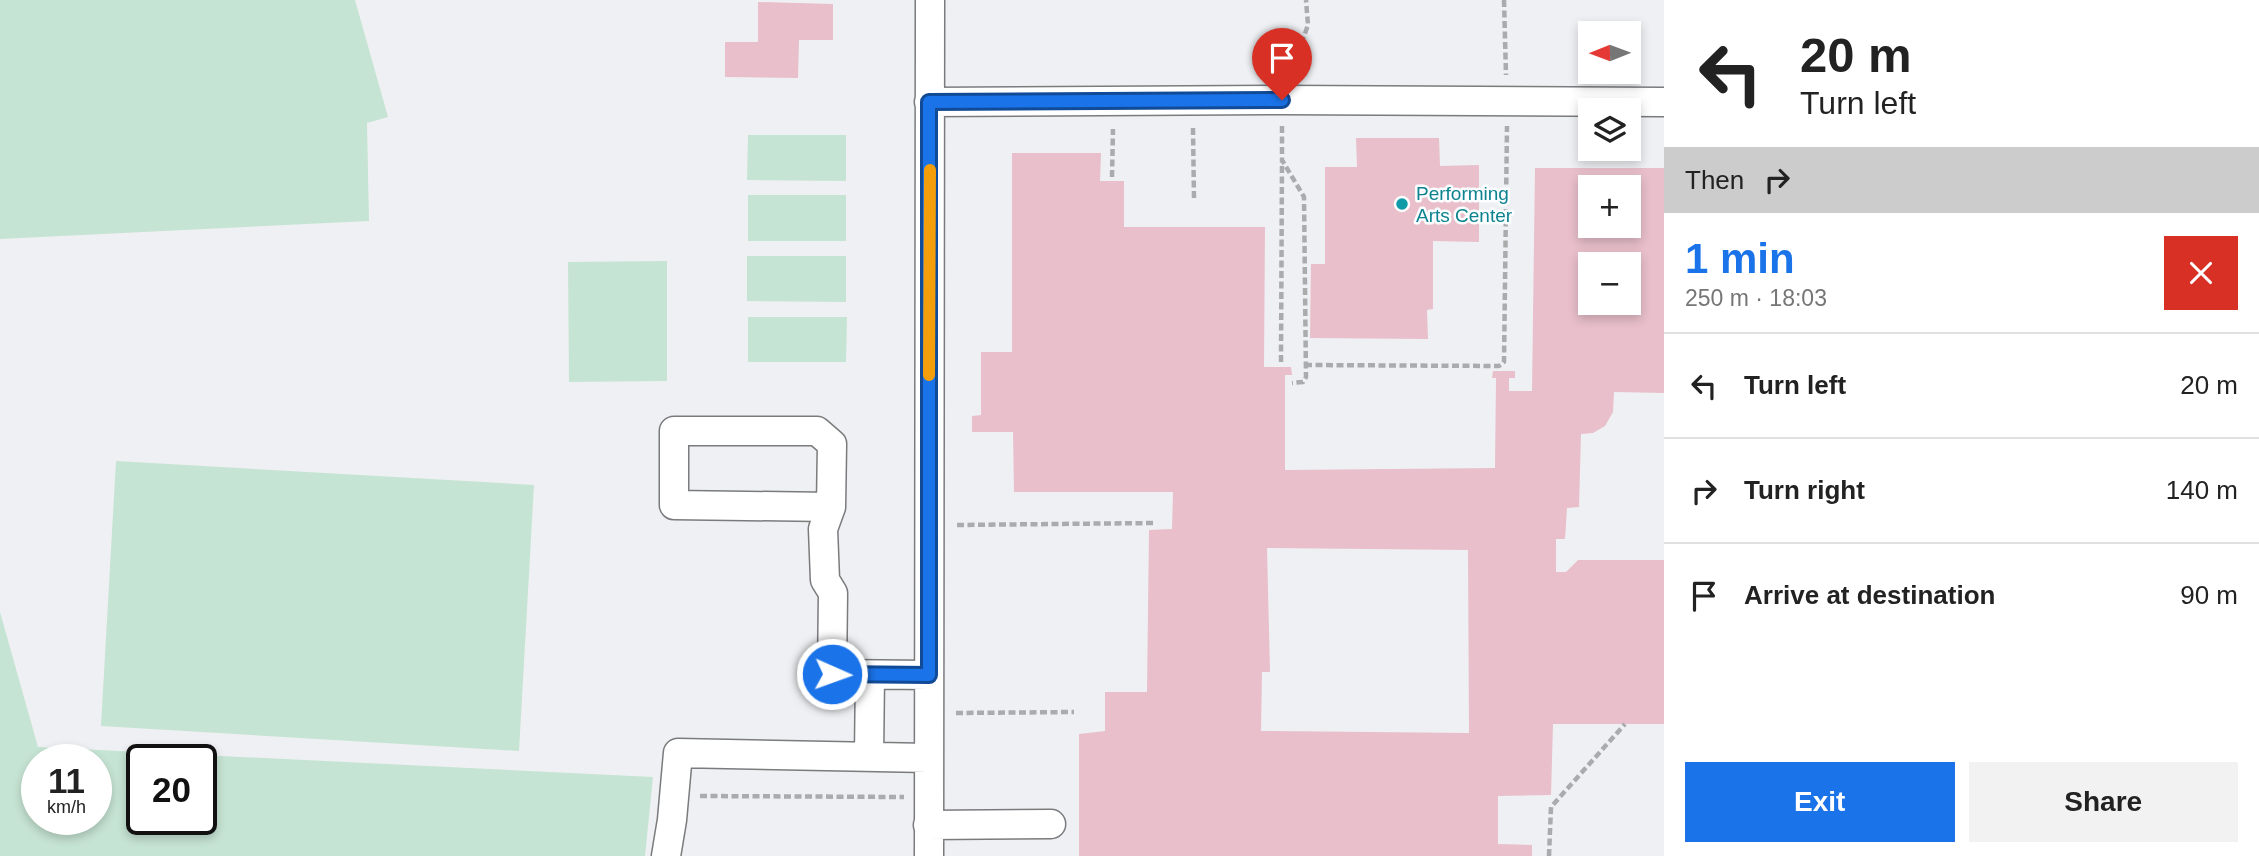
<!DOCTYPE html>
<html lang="en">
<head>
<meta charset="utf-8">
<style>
  body { margin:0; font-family:Helvetica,sans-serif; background:#f2f2f2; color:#222; height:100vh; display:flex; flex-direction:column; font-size:26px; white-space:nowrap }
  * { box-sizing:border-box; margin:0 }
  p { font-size:23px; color:#767676 }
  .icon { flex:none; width:38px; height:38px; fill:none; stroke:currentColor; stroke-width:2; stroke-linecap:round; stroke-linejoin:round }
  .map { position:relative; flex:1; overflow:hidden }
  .drawer { display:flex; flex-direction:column; background:#fff; width:595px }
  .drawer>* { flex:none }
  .hud { background:#fff; color:#222; overflow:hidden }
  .needle { width:46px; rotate:269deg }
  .controls { position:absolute; left:1578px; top:21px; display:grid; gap:14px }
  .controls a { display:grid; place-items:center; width:63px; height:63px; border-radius:0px; background:#fff; box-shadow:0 4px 10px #0003; font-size:35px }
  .speed { position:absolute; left:21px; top:744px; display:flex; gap:14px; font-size:35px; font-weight:700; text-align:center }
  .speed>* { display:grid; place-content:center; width:91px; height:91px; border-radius:50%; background:#fff; box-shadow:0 4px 10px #0003; line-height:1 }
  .speed small { font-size:18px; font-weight:400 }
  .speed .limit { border:4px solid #111; border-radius:10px; background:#fff; color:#111 }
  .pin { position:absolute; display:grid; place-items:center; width:60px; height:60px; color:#fff; margin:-72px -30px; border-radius:50% 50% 50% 0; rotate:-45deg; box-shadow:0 0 7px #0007 }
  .pin .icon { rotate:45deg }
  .me { position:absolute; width:77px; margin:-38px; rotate:92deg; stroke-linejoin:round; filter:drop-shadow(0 0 5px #0008) }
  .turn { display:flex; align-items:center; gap:24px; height:147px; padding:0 21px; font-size:32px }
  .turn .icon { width:91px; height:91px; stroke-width:2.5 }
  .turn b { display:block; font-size:49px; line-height:60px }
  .then { display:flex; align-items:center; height:66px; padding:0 21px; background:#0003; gap:14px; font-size:26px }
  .round { display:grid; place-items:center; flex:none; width:74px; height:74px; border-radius:0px; background:#f2f2f2 }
  .headline { display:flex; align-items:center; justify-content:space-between; height:119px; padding:0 21px }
  h1 { font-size:42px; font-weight:600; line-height:52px; color:#1a73e8 }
  .action { display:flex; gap:14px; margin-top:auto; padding:14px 21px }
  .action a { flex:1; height:80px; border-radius:0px; background:#1a73e8; color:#fff; font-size:28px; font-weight:600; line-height:80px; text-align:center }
  .action a+a { background:#f2f2f2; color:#222 }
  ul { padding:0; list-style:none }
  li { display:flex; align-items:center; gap:21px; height:105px; padding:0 21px; border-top:2px solid #e0e0e0 }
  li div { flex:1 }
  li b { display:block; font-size:26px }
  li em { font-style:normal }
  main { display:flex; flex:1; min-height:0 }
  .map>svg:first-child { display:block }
</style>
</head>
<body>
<main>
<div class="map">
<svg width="1664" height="856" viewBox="0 0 1664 856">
  <rect width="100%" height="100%" fill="#eff0f3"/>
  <path fill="#c6e4d3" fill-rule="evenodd" d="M0,0H355L388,117L367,123L369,221L0,239Z
    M748,135H846V181L747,180Z
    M748,195H846V241H748Z
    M747,256H846V302L747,301Z
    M667,261V381L569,382L568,262Z
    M748,317H847L846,362H748Z
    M116,461L534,485L519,751L101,726Z
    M0,612L38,747L653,777L645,856H0ZM37,760H96V819H37ZM142,760H201V819H142Z"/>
  <path fill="#e8bfca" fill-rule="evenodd" d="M758,2L833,4V40H799L798,78L725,77V42H758Z
    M1356,138H1439L1440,166L1479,165V242L1433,241V309L1427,310L1428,339L1310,338L1311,264H1325V167H1357Z
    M1012,153H1101L1100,181H1124V227H1265L1264,367H1291L1292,375H1285V470L1495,468L1496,378H1492L1493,371H1515V378H1509V391H1532L1535,168H1664V393L1614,392L1613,412L1605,426L1593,433L1581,434L1579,507L1567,508L1565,539H1556V572H1566L1578,560H1664V724H1553L1551,795L1498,796V844L1532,845V856H1079V734L1105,731V692H1147L1149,530L1172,529L1173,492H1014L1013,432H972V416L981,415V352H1012ZM1591,187H1629V226H1591ZM1591,264H1629V303H1591ZM1267,548L1468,550L1469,733L1261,731L1262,672H1270Z"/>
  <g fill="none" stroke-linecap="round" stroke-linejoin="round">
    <defs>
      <path id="minor" d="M929,102L1282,100L1664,102
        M831,507L674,505V431H817L832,444L831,507L823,529L825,580L833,593L832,674L928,675
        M869,756L870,675
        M928,825L1051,824
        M666,856L672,820L678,753L928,758
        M929,856L930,0"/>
    </defs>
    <use href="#minor" stroke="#7a7b7d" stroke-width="31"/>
    <path stroke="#aaabad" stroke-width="4.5" stroke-dasharray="7 3.5" stroke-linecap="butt" d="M1504,0L1506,75
      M1291,73L1308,25L1306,0
      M1282,126V160L1304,197L1306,377L1303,382L1292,383
      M1193,128L1194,198
      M1112,177L1113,129
      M1281,362L1282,161
      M1305,365L1499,366L1504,362L1507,126
      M957,525L1155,523
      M956,713L1074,712
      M700,796L904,797
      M1549,856L1551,807L1625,724"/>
    <use href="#minor" stroke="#fff" stroke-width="28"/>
  </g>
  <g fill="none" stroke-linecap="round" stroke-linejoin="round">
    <defs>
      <path id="route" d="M832,674L929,675V102L1282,100"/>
    </defs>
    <use href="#route" stroke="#114b97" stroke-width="18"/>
    <use href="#route" stroke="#1a73e8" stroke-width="12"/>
    <path stroke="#f59e0b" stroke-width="12" d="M929,375L930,170"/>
  </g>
  <circle fill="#0f9aa8" stroke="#fcfdff" stroke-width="2.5" cx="1402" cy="204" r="7"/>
  <g text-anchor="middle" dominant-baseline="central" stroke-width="5" stroke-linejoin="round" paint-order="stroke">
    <g font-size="19" fill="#0d838f" stroke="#fcfdff" text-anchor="start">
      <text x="1416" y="193">Performing<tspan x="1416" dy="22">Arts Center</tspan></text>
    </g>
  </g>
</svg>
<div class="controls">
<a><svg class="needle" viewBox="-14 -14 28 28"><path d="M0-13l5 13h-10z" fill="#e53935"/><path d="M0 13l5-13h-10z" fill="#767676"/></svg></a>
<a><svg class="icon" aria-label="layers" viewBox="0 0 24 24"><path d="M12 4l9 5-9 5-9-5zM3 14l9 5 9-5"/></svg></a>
<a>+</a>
<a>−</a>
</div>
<div class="speed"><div>11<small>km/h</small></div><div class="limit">20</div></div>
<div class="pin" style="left:1282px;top:100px;background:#d93025"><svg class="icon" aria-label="arrive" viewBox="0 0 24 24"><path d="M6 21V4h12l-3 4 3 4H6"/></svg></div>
<svg class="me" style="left:832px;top:674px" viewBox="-20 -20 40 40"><circle r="17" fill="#1a73e8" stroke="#fff" stroke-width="3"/><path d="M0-11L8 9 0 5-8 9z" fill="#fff"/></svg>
</div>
<section class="drawer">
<div class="hud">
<div class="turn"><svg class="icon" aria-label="left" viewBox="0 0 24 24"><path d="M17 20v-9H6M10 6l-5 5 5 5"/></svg><div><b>20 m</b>Turn left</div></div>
<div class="then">Then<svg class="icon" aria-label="right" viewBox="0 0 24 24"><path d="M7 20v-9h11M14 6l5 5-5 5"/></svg></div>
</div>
<div class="headline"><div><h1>1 min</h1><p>250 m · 18:03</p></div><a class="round" style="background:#d93025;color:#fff"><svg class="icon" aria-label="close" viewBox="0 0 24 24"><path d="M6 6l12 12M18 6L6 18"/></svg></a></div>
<ul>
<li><svg class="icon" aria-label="left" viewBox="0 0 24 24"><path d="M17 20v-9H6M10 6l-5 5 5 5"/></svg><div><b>Turn left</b></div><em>20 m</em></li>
<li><svg class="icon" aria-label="right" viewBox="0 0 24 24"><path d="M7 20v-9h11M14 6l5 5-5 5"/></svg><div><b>Turn right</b></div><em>140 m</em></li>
<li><svg class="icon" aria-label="arrive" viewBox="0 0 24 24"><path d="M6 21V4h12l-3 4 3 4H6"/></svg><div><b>Arrive at destination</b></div><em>90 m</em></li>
</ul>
<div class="action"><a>Exit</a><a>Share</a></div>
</section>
</main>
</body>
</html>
